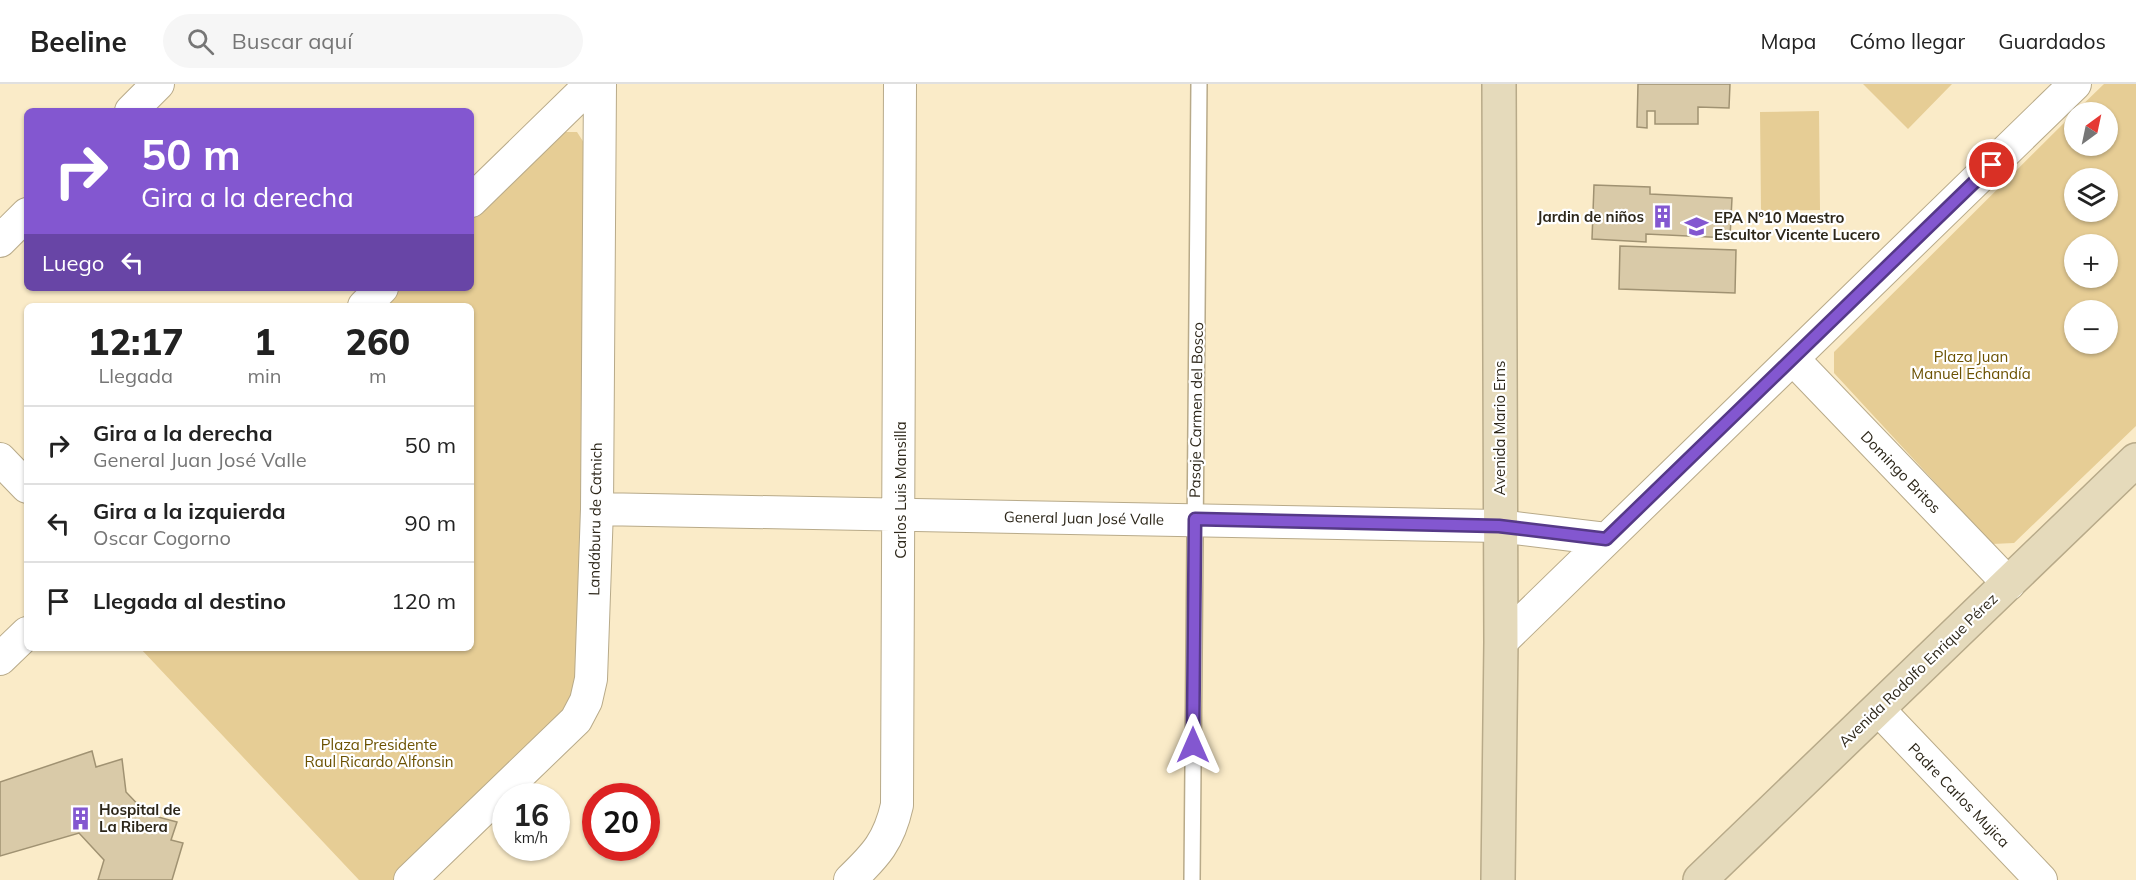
<!DOCTYPE html>
<html lang="es">
<head>
<meta charset="utf-8">
<style>
  body { margin:0; font-family:Mulish,sans-serif; background:#f6f6f6; color:#222; height:100vh; display:flex; flex-direction:column; font-size:22px; white-space:nowrap }
  * { box-sizing:border-box; margin:0 }
  p { font-size:20px; color:#767676 }
  .icon { flex:none; width:33px; height:33px; fill:none; stroke:currentColor; stroke-width:2; stroke-linecap:round; stroke-linejoin:round }
  .map { position:relative; flex:1; overflow:hidden }
  .panel { position:absolute; left:24px; top:219px; width:450px; height:348px; display:flex; flex-direction:column; background:#fff; border-radius:9px; box-shadow:0 2px 4px #0004 }
  .panel>* { flex:none }
  .top-card { position:absolute; left:24px; top:24px; width:450px; height:183px; border-radius:9px; box-shadow:0 2px 4px #0004; background:#8357d0; color:#fff; overflow:hidden }
  .needle { width:39px; rotate:33deg }
  .fabs { position:absolute; left:2064px; top:18px; display:grid; gap:12px }
  .fabs a { display:grid; place-items:center; width:54px; height:54px; border-radius:50%; background:#fff; box-shadow:0 2px 4px #0004; font-size:30px }
  .speed { position:absolute; left:492px; top:699px; display:flex; gap:12px; font-size:30px; font-weight:700; text-align:center }
  .speed>* { display:grid; place-content:center; width:78px; height:78px; border-radius:50%; background:#fff; box-shadow:0 2px 4px #0004; line-height:1 }
  .speed small { font-size:15px; font-weight:400 }
  .speed .limit { border:9px solid #d22; background:#fff; color:#111 }
  .pin { position:absolute; display:grid; place-items:center; width:51px; height:51px; color:#fff; margin:-26px; border:3px solid #fff; border-radius:50%; box-shadow:0 2px 6px #0007 }
  .me { position:absolute; width:66px; margin:-33px; rotate:0deg; stroke-linejoin:round; filter:drop-shadow(0 0 4px #0008) }
  .turn { display:flex; align-items:center; gap:21px; height:126px; padding:0 18px; font-size:27px }
  .turn .icon { width:78px; height:78px; stroke-width:2.5 }
  .turn b { display:block; font-size:42px; line-height:51px }
  .then { display:flex; align-items:center; height:57px; padding:0 18px; background:#0003; gap:12px; font-size:22px }
  .eta { display:flex; justify-content:space-evenly; align-items:center; height:102px; text-align:center }
  .eta b { font-size:36px; font-weight:800; line-height:42px }
  ul { padding:0; list-style:none }
  li { display:flex; align-items:center; gap:18px; height:78px; padding:0 18px; border-top:2px solid #e0e0e0 }
  li div { flex:1 }
  li b { display:block; font-size:22px }
  li em { font-style:normal }
  header { display:flex; align-items:center; gap:36px; box-sizing:border-box; height:84px; padding:0 30px; background:#fff; border-bottom:2px solid #e0e0e0 }
  header strong { font-size:28px }
  nav { display:flex; gap:33px; margin-inline-start:auto; font-size:21px }
  .search { width:420px; height:54px; background:#f6f6f6; display:flex; align-items:center; gap:15px; box-sizing:border-box; padding:0 21px; border-radius:33px; color:#767676; font-size:22px }
  .map>svg:first-child { display:block }
</style>
</head>
<body>
<header>
<strong>Beeline</strong>
<div class="search"><svg class="icon" aria-label="search" viewBox="0 0 24 24"><circle cx="10" cy="10" r="6"/><path d="M15 15l6 6"/></svg>Buscar aquí</div>
<nav><a>Mapa</a><a>Cómo llegar</a><a>Guardados</a></nav>
</header>
<div class="map">
<svg width="2136" height="796" viewBox="0 0 2136 796">
  <rect width="100%" height="100%" fill="#faebc8"/>
  <path fill="#e6cd95" fill-rule="evenodd" d="M1863,0H1952L1908,45Z
    M2104,0H2136V342L2014,459L1992,460L1834,289V268L2074,29V62H2108V28H2075ZM2074,94H2108V128H2074ZM2074,160H2108V194H2074ZM2074,226H2108V260H2074Z
    M1819,27L1820,126L1761,127L1760,28Z
    M562,48H577L586,62L582,600L566,630L396,796H359L140,564H471V222H383L401,204H471V136Z"/>
  <path fill="#d9caa8" stroke="#a09272" stroke-width="1.5" d="M1638,0H1730L1729,24L1698,23V40H1655V27H1647V44L1637,43Z
    M1638,0H1730L1729,24L1698,23V40H1655V27H1647V44L1637,43Z
    M1594,101L1650,103V110L1732,114L1730,154L1646,150V158L1592,155Z
    M1594,101L1650,103V110L1732,114L1730,154L1646,150V158L1592,155Z
    M1620,162L1736,166L1735,209L1619,205Z
    M1620,162L1736,166L1735,209L1619,205Z
    M92,667L96,683L122,675L126,708L147,730L177,738L171,756L183,759L172,796H98L104,776L79,749L0,772V698Z"/>
  <g fill="none" stroke-linecap="round" stroke-linejoin="round">
    <defs>
      <path id="lane" d="M1192,796L1199,0"/>
      <path id="street" d="M131,27L158,0
        M471,117L591,0
        M0,157L27,130
        M364,222L382,204
        M1794,276L2009,500
        M0,375L27,403
        M597,425L1499,442L1606,455
        M1501,558L2075,0
        M0,575L27,549
        M1878,625L2041,796
        M410,796L576,636L586,617L591,595L597,425L600,0
        M850,796C876,771 889,757 897,721L900,0"/>
      <path id="secondary" d="M1498,796L1501,558L1499,0
        M1700,796L2136,376"/>
    </defs>
    <use href="#lane" stroke="#b8aa89" stroke-width="18"/>
    <use href="#street" stroke="#b8aa89" stroke-width="34"/>
    <use href="#secondary" stroke="#b8aa89" stroke-width="36"/>
    <use href="#lane" stroke="#fff" stroke-width="15"/>
    <use href="#street" stroke="#fff" stroke-width="32"/>
    <use href="#secondary" stroke="#e5dabb" stroke-width="33"/>
  </g>
  <g fill="none" stroke-linecap="round" stroke-linejoin="round">
    <defs>
      <path id="route" d="M1193,661L1195,435L1499,442L1606,455L1992,81"/>
    </defs>
    <use href="#route" stroke="#553987" stroke-width="15"/>
    <use href="#route" stroke="#8357d0" stroke-width="10"/>
  </g>
  <defs>
    <symbol id="building-bare" viewBox="-9 -9 18 18"><path d="M-4-6H4V6H1V3H-1V6H-4ZM-2.5-4.3h1.7v1.8h-1.7ZM.8-4.3h1.7v1.8H.8ZM-2.5-1h1.7V.8h-1.7ZM.8-1h1.7V.8H.8Z" fill="#8357d0" stroke="#fff" stroke-width="2.5" paint-order="stroke"/></symbol>
    <symbol id="school-bare" viewBox="-9 -9 18 18"><path d="M0-5L7-2L0 1L-7-2ZM-4 1L0 2.5L4 1V4Q0 6-4 4Z" fill="#8357d0" stroke="#fff" stroke-width="2.5" paint-order="stroke"/></symbol>
  </defs>
  <g fill-rule="evenodd">
    <use href="#building-bare" x="1646" y="116" width="33" height="33"/>
    <use href="#school-bare" x="1680" y="126" width="33" height="33"/>
    <use href="#building-bare" x="64" y="718" width="33" height="33"/>
  </g>
  <g text-anchor="middle" dominant-baseline="central" stroke-width="4.5" stroke-linejoin="round" paint-order="stroke">
    <g font-size="15" font-weight="bold" fill="#2d271a" stroke="#fff" text-anchor="start">
      <text x="1644" y="132" text-anchor="end">Jardin de niños</text>
      <text x="1714" y="133">EPA Nº10 Maestro<tspan x="1714" dy="17">Escultor Vicente Lucero</tspan></text>
      <text x="99" y="725">Hospital de<tspan x="99" dy="17">La Ribera</tspan></text>
    </g>
    <g font-size="15" fill="#6b5100" stroke="#fff">
      <text x="1971" y="272">Plaza Juan<tspan x="1971" dy="17">Manuel Echandía</tspan></text>
      <text x="379" y="660">Plaza Presidente<tspan x="379" dy="17">Raul Ricardo Alfonsin</tspan></text>
    </g>
    <g font-size="15" fill="#2d271a" stroke="#fff">
      <text transform="translate(1196 326) rotate(-89)">Pasaje Carmen del Bosco</text>
      <text transform="translate(1499 344) rotate(-90)">Avenida Mario Erns</text>
      <text transform="translate(1901 388) rotate(46)">Domingo Britos</text>
      <text transform="translate(900 406) rotate(-90)">Carlos Luis Mansilla</text>
      <text transform="translate(1084 434) rotate(1)">General Juan José Valle</text>
      <text transform="translate(595 435) rotate(-89)">Landáburu de Catnich</text>
      <text transform="translate(1918 586) rotate(-44)">Avenida Rodolfo Enrique Pérez</text>
      <text transform="translate(1959 711) rotate(46)">Padre Carlos Mujica</text>
    </g>
  </g>
</svg>
<div class="fabs">
<a><svg class="needle" viewBox="-14 -14 28 28"><path d="M0-13l5 13h-10z" fill="#e53935"/><path d="M0 13l5-13h-10z" fill="#767676"/></svg></a>
<a><svg class="icon" aria-label="layers" viewBox="0 0 24 24"><path d="M12 4l9 5-9 5-9-5zM3 14l9 5 9-5"/></svg></a>
<a>+</a>
<a>−</a>
</div>
<div class="speed"><div>16<small>km/h</small></div><div class="limit">20</div></div>
<div class="pin" style="left:1992px;top:81px;background:#d93025"><svg class="icon" aria-label="arrive" viewBox="0 0 24 24"><path d="M6 21V4h12l-3 4 3 4H6"/></svg></div>
<svg class="me" style="left:1193px;top:661px" viewBox="-20 -20 40 40"><path d="M0-17L14 15 0 8-14 15z" fill="#8357d0" stroke="#fff" stroke-width="4"/></svg>
<div class="top-card">
<div class="turn"><svg class="icon" aria-label="right" viewBox="0 0 24 24"><path d="M7 20v-9h11M14 6l5 5-5 5"/></svg><div><b>50 m</b>Gira a la derecha</div></div>
<div class="then">Luego<svg class="icon" aria-label="left" viewBox="0 0 24 24"><path d="M17 20v-9H6M10 6l-5 5 5 5"/></svg></div>
</div>
<section class="panel">
<div class="eta">
<div><b>12:17</b><p>Llegada</p></div>
<div><b>1</b><p>min</p></div>
<div><b>260</b><p>m</p></div>
</div>
<ul>
<li><svg class="icon" aria-label="right" viewBox="0 0 24 24"><path d="M7 20v-9h11M14 6l5 5-5 5"/></svg><div><b>Gira a la derecha</b><p>General Juan José Valle</p></div><em>50 m</em></li>
<li><svg class="icon" aria-label="left" viewBox="0 0 24 24"><path d="M17 20v-9H6M10 6l-5 5 5 5"/></svg><div><b>Gira a la izquierda</b><p>Oscar Cogorno</p></div><em>90 m</em></li>
<li><svg class="icon" aria-label="arrive" viewBox="0 0 24 24"><path d="M6 21V4h12l-3 4 3 4H6"/></svg><div><b>Llegada al destino</b></div><em>120 m</em></li>
</ul>
</section>
</div>
</body>
</html>
